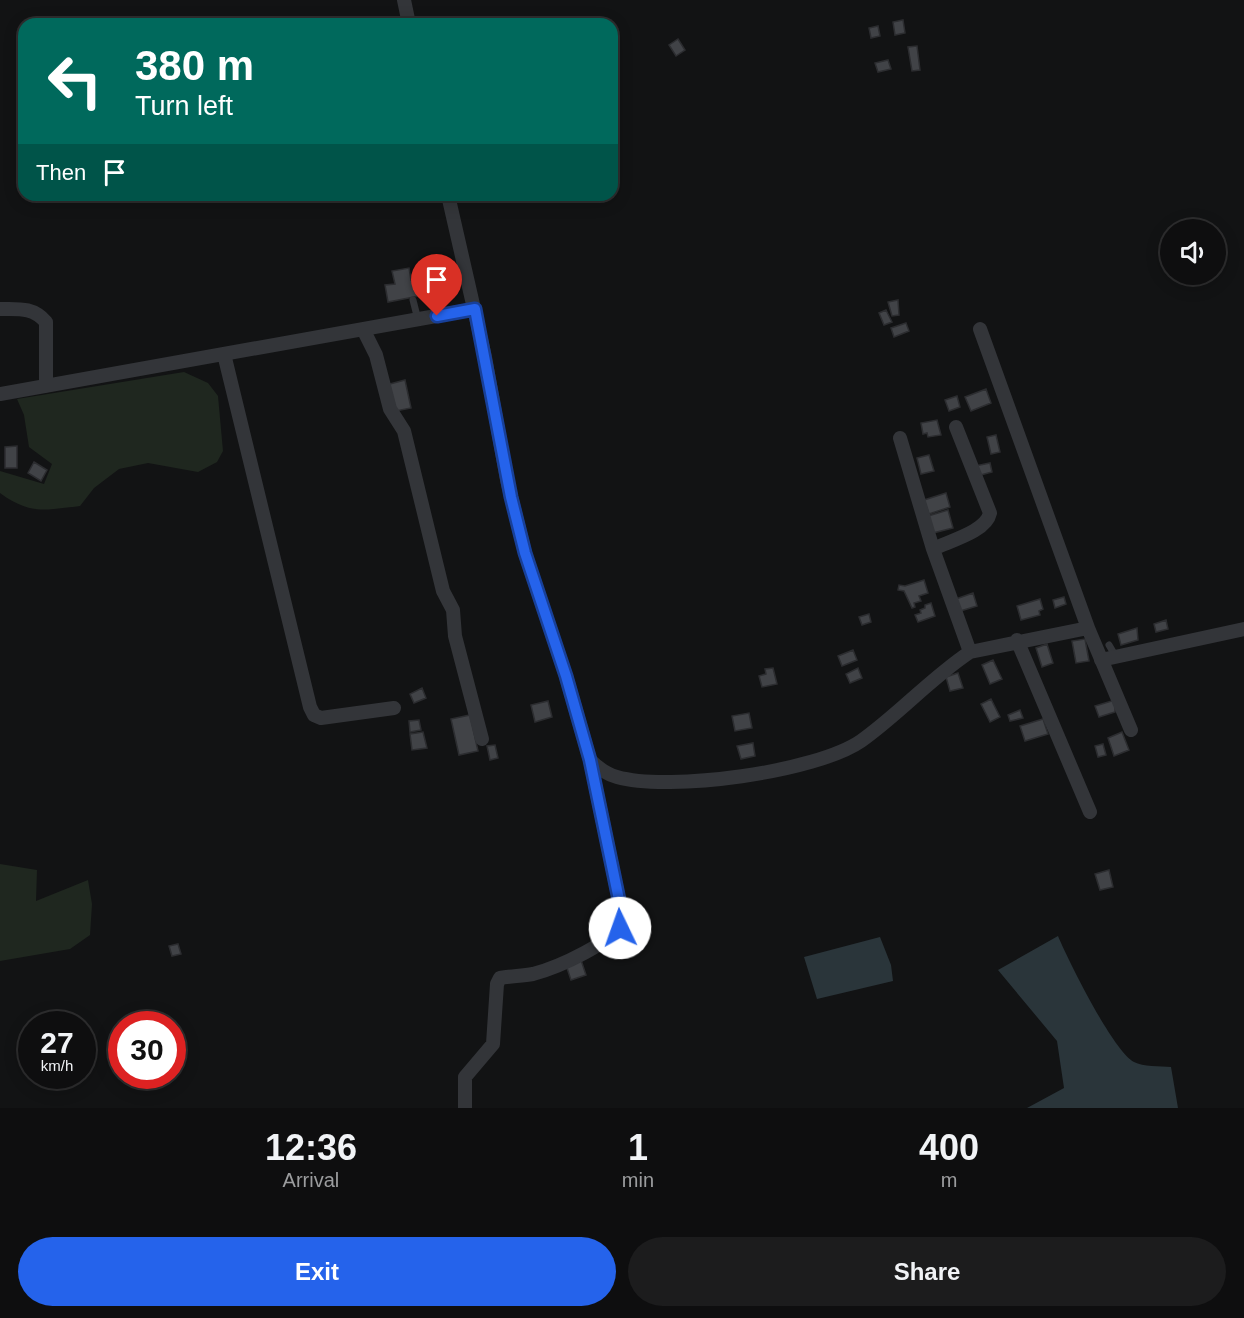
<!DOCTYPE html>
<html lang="en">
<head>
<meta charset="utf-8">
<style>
  body { margin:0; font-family:Arial,sans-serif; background:#1c1c1d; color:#f1f3f6; height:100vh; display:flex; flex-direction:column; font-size:22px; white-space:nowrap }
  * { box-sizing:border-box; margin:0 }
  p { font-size:20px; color:#9b9c9e }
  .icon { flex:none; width:33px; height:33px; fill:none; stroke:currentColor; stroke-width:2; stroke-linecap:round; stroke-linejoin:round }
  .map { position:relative; height:1108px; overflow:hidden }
  .panel { display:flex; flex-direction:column; background:#0e0e0f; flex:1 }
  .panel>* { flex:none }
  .top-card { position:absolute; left:18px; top:18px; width:600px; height:183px; border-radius:18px; box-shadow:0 3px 15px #0003,0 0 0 2px #2e2e2f; background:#00695c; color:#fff; overflow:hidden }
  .controls { position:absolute; left:1160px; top:219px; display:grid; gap:12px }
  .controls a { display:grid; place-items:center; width:66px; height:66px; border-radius:50%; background:#0e0e0f; box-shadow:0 3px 15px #0003,0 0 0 2px #2e2e2f; font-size:30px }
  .speed { position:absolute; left:18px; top:1011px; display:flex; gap:12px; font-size:30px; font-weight:700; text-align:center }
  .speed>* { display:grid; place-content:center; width:78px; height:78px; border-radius:50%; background:#0e0e0f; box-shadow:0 3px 15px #0003,0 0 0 2px #2e2e2f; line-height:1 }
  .speed small { font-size:15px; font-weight:400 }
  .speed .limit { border:9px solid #d22; background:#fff; color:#111 }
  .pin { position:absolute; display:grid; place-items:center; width:51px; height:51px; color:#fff; margin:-62px -26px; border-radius:50% 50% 50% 0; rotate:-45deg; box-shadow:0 0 6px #0007 }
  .pin .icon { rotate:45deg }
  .me { position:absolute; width:66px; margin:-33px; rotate:357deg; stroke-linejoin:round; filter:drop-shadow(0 0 4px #0008) }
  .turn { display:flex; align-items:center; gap:21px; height:126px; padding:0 18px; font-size:27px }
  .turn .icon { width:78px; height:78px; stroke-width:2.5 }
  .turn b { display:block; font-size:42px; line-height:51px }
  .then { display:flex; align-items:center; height:57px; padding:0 18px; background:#0003; gap:12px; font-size:22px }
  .eta { display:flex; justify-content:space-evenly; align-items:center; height:102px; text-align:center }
  .eta b { font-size:36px; font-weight:600; line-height:42px }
  .cta { display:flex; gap:12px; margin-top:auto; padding:12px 18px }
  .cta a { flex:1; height:69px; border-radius:36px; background:#2563eb; color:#fff; font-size:24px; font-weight:600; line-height:69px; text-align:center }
  .cta a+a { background:#1c1c1d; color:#f1f3f6 }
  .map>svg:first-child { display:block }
</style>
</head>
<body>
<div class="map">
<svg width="1244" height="1108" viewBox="0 0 1244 1108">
  <rect width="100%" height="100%" fill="#121314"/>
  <path fill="#1f271f" d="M184,372L208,383L218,396L223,451L217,462L198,472L148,463L119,469L94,488L80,506C45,510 30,515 0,493V471L44,484L52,464L29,447L24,415L17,399Z
    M0,864L37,870L36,901L88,880L92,904L90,935L70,949L0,961Z"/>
  <path fill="#2a353a" d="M1058,936C1068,960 1113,1051 1134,1062C1143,1067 1160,1066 1171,1067L1178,1108H1027L1064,1088L1057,1041L998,970Z
    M880,937L891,965L893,981L817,999L804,957Z"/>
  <path fill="#414347" stroke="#2c2d30" stroke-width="1.5" d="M903,20L905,33L895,35L893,22Z
    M878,26L880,36L871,38L869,28Z
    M678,39L685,50L676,56L669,45Z
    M917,46L920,70L912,71L908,47Z
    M888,60L891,69L878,72L875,63Z
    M409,268L411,280L420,278L424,295L388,302L385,285L395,284L392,271Z
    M898,300L899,315L892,316L888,302Z
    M886,310L892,322L884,325L879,313Z
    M906,323L909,331L894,337L891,328Z
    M405,380L411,408L396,411L386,385Z
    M986,389L991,403L971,411L965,397Z
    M957,396L960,407L949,411L945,400Z
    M937,420L941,435L928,437L927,433L923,434L921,423Z
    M996,435L1000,452L991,454L987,437Z
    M17,446V468H5V447Z
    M929,455L934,471L921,474L917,458Z
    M34,462L47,470L41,481L28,473Z
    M990,463L992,472L977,476L975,466Z
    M946,493L950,507L929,514L924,500Z
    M948,510L953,528L933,533L928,516Z
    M924,580L928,593L919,596L921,601L914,603L915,607L912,608L904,591L898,590L899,585L905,586Z
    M973,593L977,606L957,612L953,600Z
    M1064,597L1066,604L1055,608L1053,600Z
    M1040,599L1043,609L1039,611L1040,615L1021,620L1017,606Z
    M931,603L935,616L918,622L915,615L921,613L920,610L925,608V605Z
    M869,614L871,622L862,625L859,617Z
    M1166,620L1168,629L1156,632L1154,624Z
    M1137,628L1138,640L1121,645L1118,634Z
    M1085,639L1089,661L1076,663L1072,641Z
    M1047,644L1053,663L1042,667L1036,648Z
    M853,650L857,660L842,666L838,656Z
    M993,660L1002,679L990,684L982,665Z
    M773,668L777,684L762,687L759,676L766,674L765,669Z
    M858,668L862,678L850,683L846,674Z
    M958,673L963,688L950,691L946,677Z
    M422,688L426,698L414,703L410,694Z
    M991,699L1000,717L990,722L981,704Z
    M1115,700V712L1099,717L1095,706Z
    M548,701L552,717L535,722L531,705Z
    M1020,710L1023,718L1010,721L1008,715Z
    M749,713L752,728L735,731L732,716Z
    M470,715L478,751L459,755L451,719Z
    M1043,719L1048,734L1025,741L1020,726Z
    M419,720L421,730L410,732L409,721Z
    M423,732L427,748L412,750L410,734Z
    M1122,732L1129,750L1114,756L1108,738Z
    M753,743L755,756L741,759L737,746Z
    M1103,744L1106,755L1098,757L1095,746Z
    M495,745L498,758L490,760L487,746Z
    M1109,870L1113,887L1100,890L1095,874Z
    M178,944L181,954L172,956L169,946Z
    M580,957L586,975L571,980L565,962Z"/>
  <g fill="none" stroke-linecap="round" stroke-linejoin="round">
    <path stroke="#333539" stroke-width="7" d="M413,300L418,320
      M1109,645L1116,657"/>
    <path stroke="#333539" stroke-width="14" d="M404,0L409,24
      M448,195L485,357L507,480L525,553L566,676L590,760L623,919C617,942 556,968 533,974C522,976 511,976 500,978L497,984L493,1044L465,1077V1108
      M0,309C19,309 33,307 46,322V386
      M363,329L376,355L390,409L404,431L443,591L453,610L455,636L482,739
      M980,329L1088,628
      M224,354L310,707L314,715L321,718L394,708
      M0,394L475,309
      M900,438L933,549
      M1017,640L1090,812
      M970,652L1088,628L1131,730
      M1101,660L1244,629
      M590,760C598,768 606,774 617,777C669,792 816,772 861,741C899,714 931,678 970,652L933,549C949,541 986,532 990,513L956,427"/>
  </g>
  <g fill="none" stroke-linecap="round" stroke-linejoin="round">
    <defs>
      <path id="route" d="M437,316L475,309L511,497L525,553L566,676L590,760L623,919L620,928"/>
    </defs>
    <use href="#route" stroke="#184099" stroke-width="15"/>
    <use href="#route" stroke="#2563eb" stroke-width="10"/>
  </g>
</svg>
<div class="controls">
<a><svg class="icon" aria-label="sound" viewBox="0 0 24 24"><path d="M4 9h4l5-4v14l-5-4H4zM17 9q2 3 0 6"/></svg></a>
</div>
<div class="speed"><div>27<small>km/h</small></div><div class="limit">30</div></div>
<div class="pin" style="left:437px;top:316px;background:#d93025"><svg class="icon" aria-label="arrive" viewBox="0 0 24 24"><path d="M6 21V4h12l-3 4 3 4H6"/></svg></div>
<svg class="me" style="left:620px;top:928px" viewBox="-20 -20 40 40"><circle r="19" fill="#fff"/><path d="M0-13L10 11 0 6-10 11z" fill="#2563eb"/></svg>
<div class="top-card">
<div class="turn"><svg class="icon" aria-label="left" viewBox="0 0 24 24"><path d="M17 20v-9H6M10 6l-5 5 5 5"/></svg><div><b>380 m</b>Turn left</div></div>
<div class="then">Then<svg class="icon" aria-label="arrive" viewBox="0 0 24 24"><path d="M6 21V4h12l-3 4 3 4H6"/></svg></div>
</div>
</div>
<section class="panel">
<div class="eta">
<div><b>12:36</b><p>Arrival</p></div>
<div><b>1</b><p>min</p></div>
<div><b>400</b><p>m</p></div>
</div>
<div class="cta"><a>Exit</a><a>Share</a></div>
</section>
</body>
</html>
